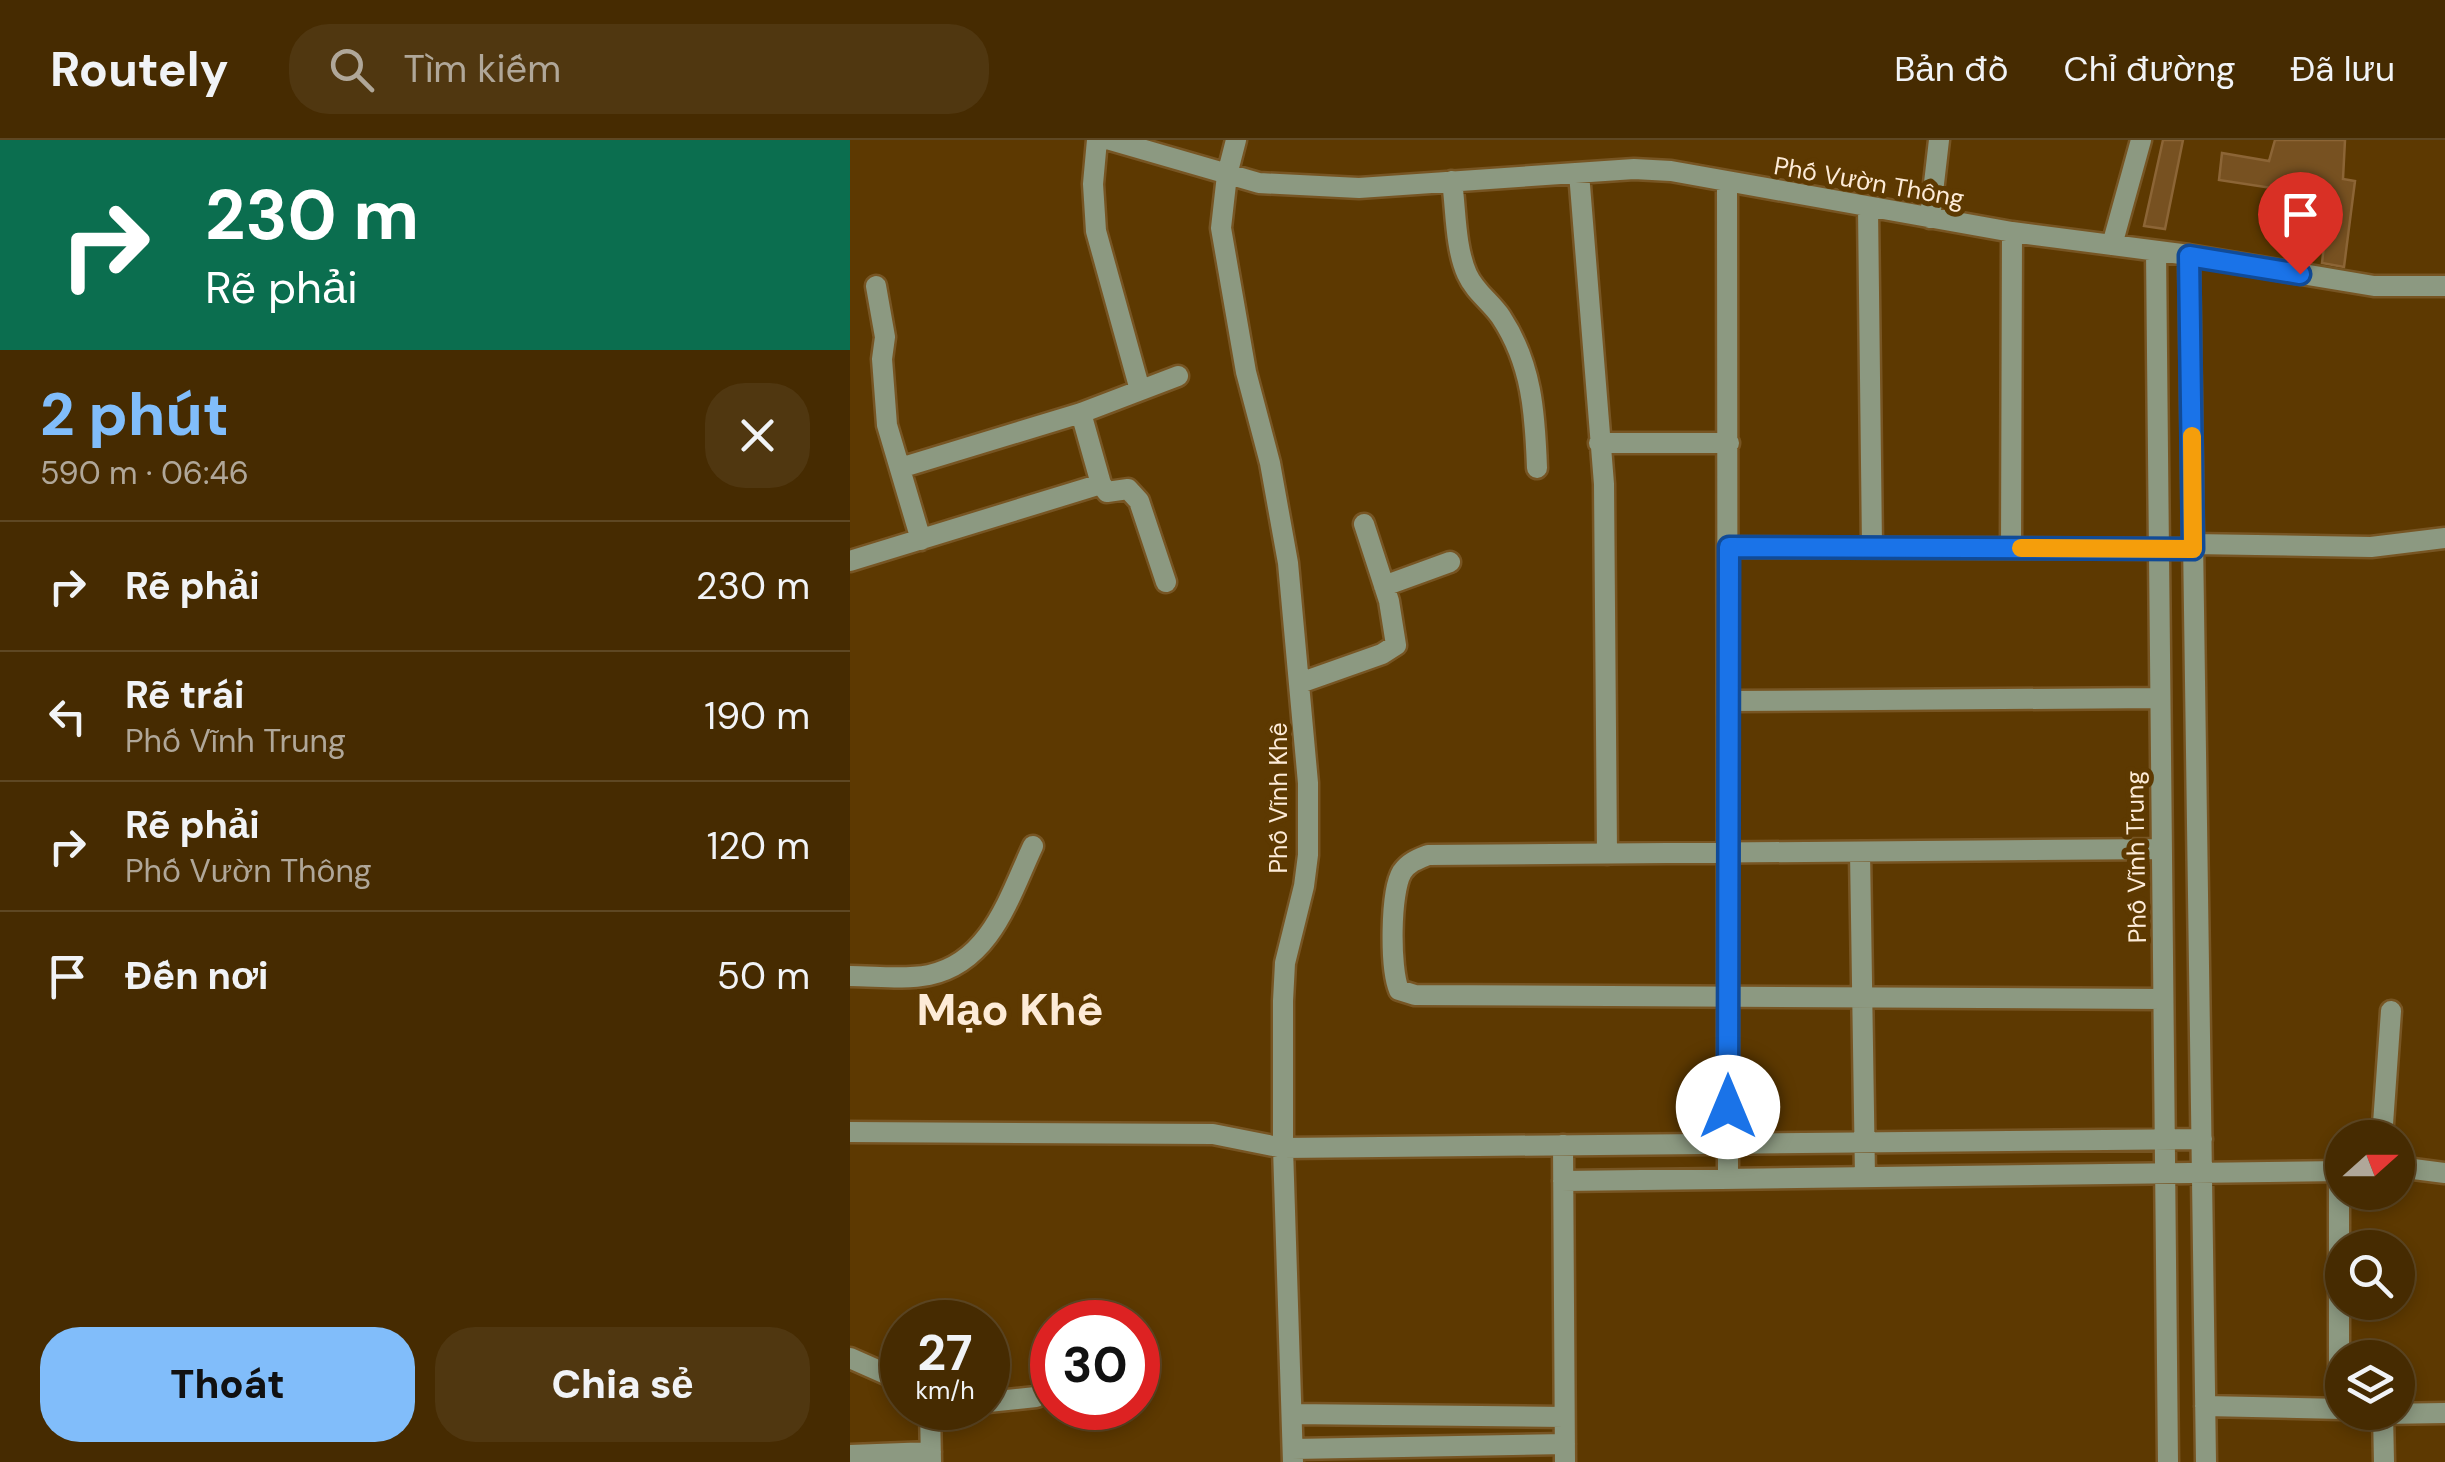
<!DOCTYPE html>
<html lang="vi">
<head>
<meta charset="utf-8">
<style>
  body { margin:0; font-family:"DM Sans",sans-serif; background:#503710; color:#f1f3f6; height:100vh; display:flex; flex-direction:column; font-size:38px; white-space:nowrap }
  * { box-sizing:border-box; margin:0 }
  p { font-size:32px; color:#b0a799 }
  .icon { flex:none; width:55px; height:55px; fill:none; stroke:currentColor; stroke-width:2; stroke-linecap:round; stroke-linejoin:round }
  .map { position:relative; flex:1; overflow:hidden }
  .details { display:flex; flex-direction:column; background:#462b01; width:850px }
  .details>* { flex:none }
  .hud { background:#0b6e4f; color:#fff; overflow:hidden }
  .needle { width:65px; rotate:69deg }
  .controls { position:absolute; left:1475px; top:980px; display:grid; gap:20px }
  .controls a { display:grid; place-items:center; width:90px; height:90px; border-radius:50%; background:#462b01; box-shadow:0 5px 15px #0003,0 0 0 2px #5e4723; font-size:50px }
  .speed { position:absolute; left:30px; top:1160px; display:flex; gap:20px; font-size:50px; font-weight:700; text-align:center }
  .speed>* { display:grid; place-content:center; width:130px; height:130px; border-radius:50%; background:#462b01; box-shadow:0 5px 15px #0003,0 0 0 2px #5e4723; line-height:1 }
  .speed small { font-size:25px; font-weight:400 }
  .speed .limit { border:15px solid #d22; background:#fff; color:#111 }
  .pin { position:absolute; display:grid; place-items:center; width:85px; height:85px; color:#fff; margin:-102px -42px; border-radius:50% 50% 50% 0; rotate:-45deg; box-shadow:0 0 10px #0007 }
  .pin .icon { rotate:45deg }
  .me { position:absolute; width:110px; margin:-55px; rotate:0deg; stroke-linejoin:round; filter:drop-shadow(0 0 8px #0008) }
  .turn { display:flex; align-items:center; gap:35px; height:210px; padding:0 40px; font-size:45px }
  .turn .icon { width:130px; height:130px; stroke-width:2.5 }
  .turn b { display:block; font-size:70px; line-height:85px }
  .round { display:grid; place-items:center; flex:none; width:105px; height:105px; border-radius:40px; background:#503710 }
  .headline { display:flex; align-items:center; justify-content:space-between; height:170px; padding:0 40px }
  h1 { font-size:60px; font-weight:800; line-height:75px; color:#81bdfa }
  .action { display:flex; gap:20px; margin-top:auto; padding:20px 40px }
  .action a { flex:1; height:115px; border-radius:40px; background:#81bdfa; color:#111; font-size:40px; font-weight:800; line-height:115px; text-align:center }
  .action a+a { background:#503710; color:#f1f3f6 }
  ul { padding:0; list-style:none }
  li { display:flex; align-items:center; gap:30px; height:130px; padding:0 40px; border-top:2px solid #5e4723 }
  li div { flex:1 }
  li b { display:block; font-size:38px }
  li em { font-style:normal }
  header { display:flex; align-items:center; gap:60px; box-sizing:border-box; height:140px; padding:0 50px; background:#462b01; border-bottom:2px solid #5e4723 }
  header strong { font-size:48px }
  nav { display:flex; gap:55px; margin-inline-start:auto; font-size:35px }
  .search { width:700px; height:90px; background:#503710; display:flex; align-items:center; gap:25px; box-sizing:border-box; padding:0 35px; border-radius:40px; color:#b0a799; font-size:38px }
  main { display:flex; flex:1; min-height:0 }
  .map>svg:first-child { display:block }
</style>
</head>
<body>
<header>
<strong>Routely</strong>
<div class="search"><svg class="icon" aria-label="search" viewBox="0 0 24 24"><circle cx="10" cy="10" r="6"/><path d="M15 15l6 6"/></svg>Tìm kiếm</div>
<nav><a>Bản đồ</a><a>Chỉ đường</a><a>Đã lưu</a></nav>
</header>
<main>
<section class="details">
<div class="hud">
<div class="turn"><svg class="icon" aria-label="right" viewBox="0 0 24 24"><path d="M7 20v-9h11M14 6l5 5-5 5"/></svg><div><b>230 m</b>Rẽ phải</div></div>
</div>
<div class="headline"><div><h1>2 phút</h1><p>590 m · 06:46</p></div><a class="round"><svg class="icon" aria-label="close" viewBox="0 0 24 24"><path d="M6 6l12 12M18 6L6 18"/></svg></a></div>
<ul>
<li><svg class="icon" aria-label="right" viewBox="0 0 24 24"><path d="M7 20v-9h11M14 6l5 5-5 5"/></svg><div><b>Rẽ phải</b></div><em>230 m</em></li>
<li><svg class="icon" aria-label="left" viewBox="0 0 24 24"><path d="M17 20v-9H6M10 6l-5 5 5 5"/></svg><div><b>Rẽ trái</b><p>Phố Vĩnh Trung</p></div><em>190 m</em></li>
<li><svg class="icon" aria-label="right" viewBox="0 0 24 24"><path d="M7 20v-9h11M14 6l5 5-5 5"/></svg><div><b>Rẽ phải</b><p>Phố Vườn Thông</p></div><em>120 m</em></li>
<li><svg class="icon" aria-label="arrive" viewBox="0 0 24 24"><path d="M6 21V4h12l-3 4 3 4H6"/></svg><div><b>Đến nơi</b></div><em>50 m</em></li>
</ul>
<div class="action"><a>Thoát</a><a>Chia sẻ</a></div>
</section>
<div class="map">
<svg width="1595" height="1322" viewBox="0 0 1595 1322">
  <rect width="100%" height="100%" fill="#5d3901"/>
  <path fill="#775121" stroke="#8c6536" stroke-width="2.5" d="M1313,0H1333L1315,89L1294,86Z
    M1425,0H1495L1493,39L1505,41L1494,127L1472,123L1479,61L1453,57L1454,53L1369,40L1372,13L1419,21Z"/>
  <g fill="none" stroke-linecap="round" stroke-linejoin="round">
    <defs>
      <path id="street" d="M247,0L243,44L246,91L290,250
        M260,0L409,43L509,48L784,29L821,31L1162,92L1339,115L1524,146H1595
        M386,0L377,35L371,88L396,232L420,323L438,423L458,643V715L454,746L435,823L433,861V1008L443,1322
        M729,33L754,344L757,714
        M602,41C606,70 605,107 617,134C625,152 641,162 651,177C682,224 685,273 687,328
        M877,44L878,1038
        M1018,68L1022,407
        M1080,78L1089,0
        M1262,105L1291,0
        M1306,111L1318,1322
        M1339,115L1356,1322
        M26,146L35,197L32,219L37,285L71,400
        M231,273L251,344L257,352L278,349L289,361L316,442
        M749,303H879
        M50,328L231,273L328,236
        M1343,404L1521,407L1595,398
        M879,407L1343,409
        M1161,408L1162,92
        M0,421L251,344
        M534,446L600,422
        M450,543L532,514L546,505L539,461L514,384
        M879,561L1309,558
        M1311,709L578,715C568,719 559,722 552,732C540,752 540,829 549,850L565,855L1313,859
        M1010,712L1015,1036
        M0,836C25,836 54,840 79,835C141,822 159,757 183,706
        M0,992L363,994L433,1008L1352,999
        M1532,998L1541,871
        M713,1005L715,1322
        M1548,1027L1595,1033
        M713,1041L1491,1031
        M0,1218L52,1241
        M138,1262L186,1257
        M1355,1266L1492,1269
        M80,1268L81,1322
        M1489,1268V1043L1492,1031
        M1521,1273L1533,1274L1534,1322
        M442,1274L714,1277
        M1533,1274L1595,1273
        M443,1309L715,1304
        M0,1315L81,1312"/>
    </defs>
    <use href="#street" stroke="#775523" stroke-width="25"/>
    <use href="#street" stroke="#8c9981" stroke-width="20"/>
  </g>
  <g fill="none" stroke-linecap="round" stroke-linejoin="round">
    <defs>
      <path id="route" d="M878,967L879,407L1343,409L1339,116L1450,134"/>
    </defs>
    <use href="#route" stroke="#114b97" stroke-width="25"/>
    <use href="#route" stroke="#1a73e8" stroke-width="18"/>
    <path stroke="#f59e0b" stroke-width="18" d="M1171,408L1343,409L1342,296"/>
  </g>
  <g text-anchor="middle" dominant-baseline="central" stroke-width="10" stroke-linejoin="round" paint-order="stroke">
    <g font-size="25" fill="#fdebd7" stroke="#5d3901">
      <text transform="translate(1019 42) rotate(10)">Phố Vườn Thông</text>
      <text transform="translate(428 658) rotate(-90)">Phố Vĩnh Khê</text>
      <text transform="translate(1286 717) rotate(-91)">Phố Vĩnh Trung</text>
    </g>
    <g font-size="45" font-weight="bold" fill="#fdebd7" stroke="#5d3901">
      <text x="160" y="869">Mạo Khê</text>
    </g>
  </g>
</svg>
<div class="controls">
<a><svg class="needle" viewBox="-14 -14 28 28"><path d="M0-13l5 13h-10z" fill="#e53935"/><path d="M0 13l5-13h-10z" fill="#b0a799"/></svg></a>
<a><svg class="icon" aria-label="search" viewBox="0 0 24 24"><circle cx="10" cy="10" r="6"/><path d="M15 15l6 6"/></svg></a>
<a><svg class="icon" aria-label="layers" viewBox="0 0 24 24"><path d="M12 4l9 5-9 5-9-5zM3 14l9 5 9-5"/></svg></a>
</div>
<div class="speed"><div>27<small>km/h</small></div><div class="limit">30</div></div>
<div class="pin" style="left:1450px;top:134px;background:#d93025"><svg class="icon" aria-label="arrive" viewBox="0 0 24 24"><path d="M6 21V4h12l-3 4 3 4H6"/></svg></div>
<svg class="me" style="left:878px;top:967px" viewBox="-20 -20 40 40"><circle r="19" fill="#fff"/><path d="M0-13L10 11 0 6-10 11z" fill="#1a73e8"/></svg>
</div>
</main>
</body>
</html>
